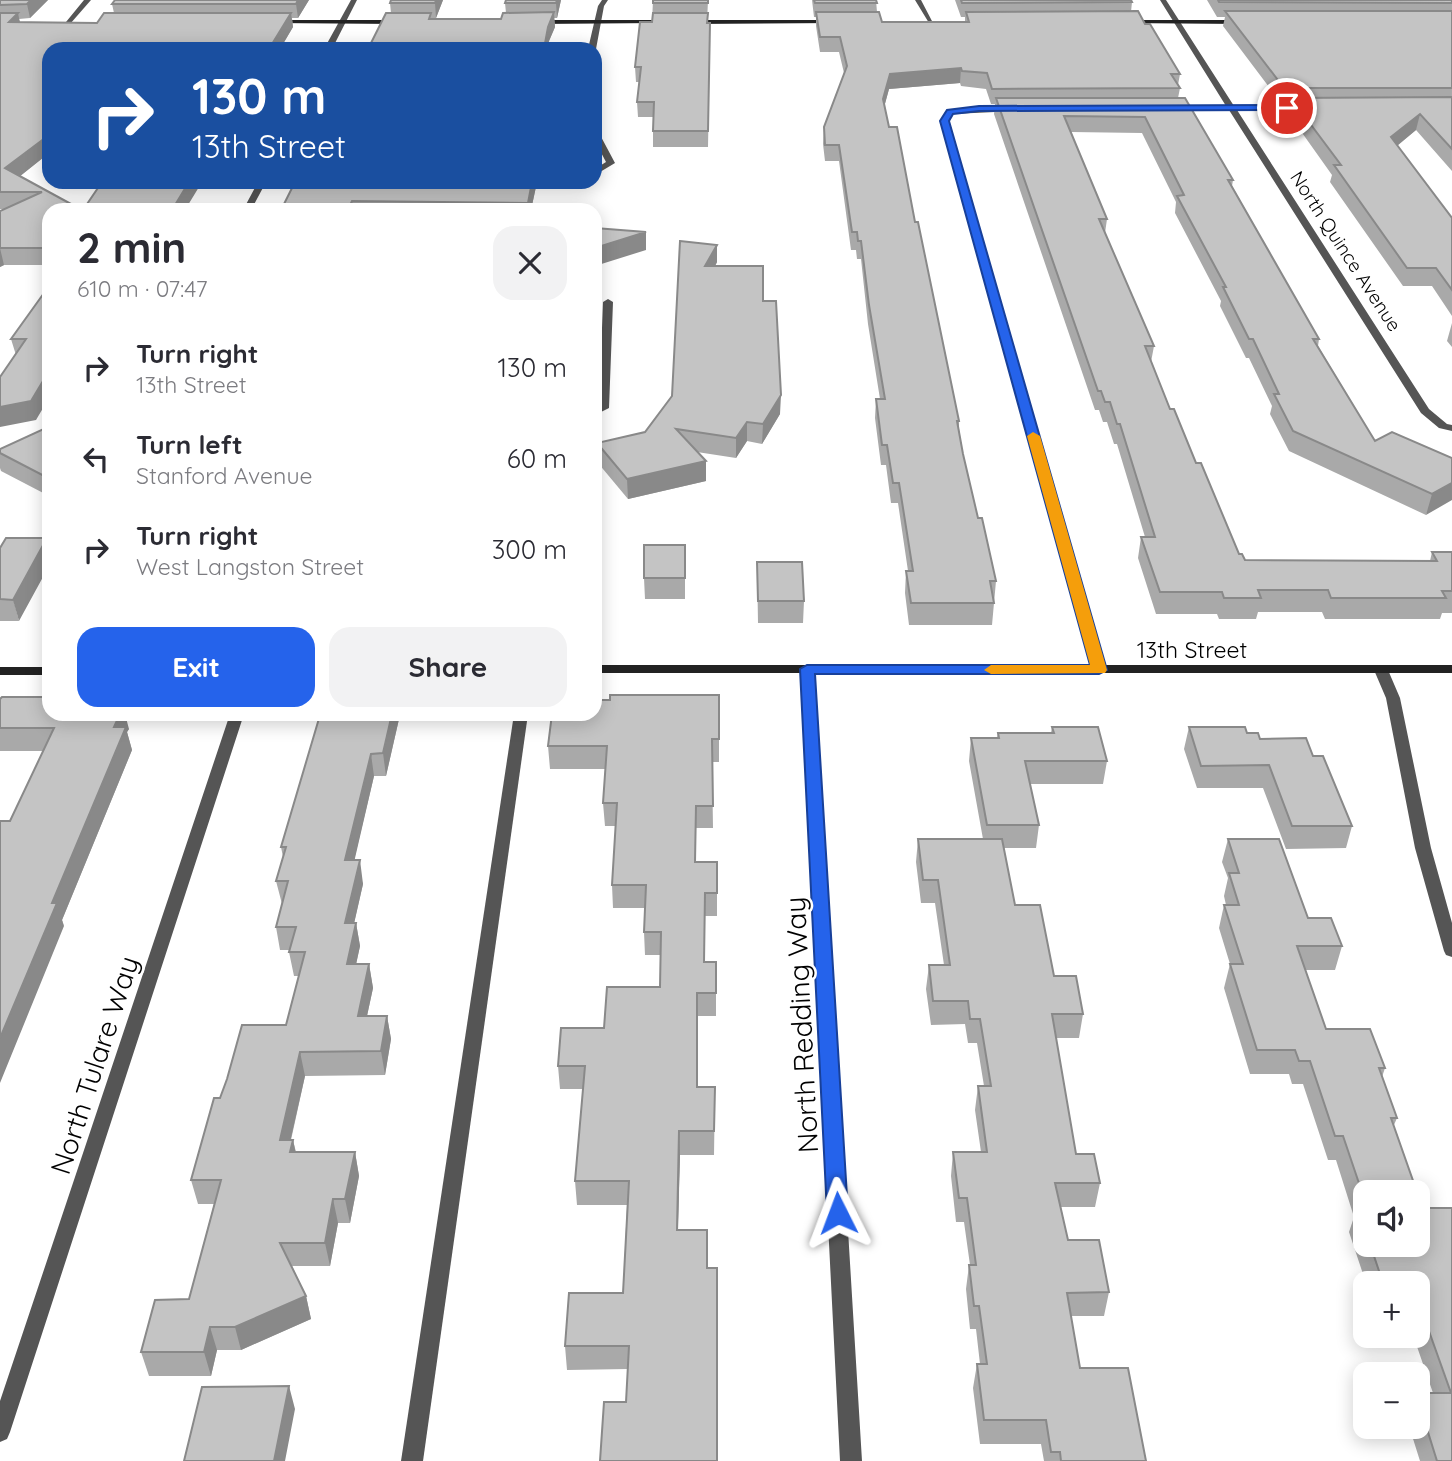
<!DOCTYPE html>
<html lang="en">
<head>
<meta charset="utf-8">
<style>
  body { margin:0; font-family:Quicksand,sans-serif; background:#f2f2f3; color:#2b2b33; height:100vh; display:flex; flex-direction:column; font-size:26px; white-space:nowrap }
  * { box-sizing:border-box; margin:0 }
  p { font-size:23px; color:#7c7c81 }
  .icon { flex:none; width:38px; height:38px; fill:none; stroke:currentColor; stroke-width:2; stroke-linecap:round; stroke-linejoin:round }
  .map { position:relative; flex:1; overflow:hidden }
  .details { position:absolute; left:42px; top:203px; width:560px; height:518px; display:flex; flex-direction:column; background:#fff; border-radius:21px; box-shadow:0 4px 18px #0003 }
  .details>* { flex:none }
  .hud { position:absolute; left:42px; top:42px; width:560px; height:147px; border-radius:21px; box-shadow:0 4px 18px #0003; background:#1a4fa0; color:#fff; overflow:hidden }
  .controls { position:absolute; left:1353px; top:1180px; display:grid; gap:14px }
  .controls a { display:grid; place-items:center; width:77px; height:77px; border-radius:14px; background:#fff; box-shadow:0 4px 18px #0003; font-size:35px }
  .pin { position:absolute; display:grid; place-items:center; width:60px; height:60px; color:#fff; margin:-30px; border:4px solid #fff; border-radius:50%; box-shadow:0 2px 7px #0007 }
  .me { position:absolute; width:77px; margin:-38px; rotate:357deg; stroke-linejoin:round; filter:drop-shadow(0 0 5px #0008) }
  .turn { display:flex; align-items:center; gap:24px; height:147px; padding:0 35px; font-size:32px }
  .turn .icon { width:91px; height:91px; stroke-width:2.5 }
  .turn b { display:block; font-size:49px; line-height:60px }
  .round { display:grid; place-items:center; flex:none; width:74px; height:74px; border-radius:21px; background:#f2f2f3 }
  .head { display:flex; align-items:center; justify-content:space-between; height:119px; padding:0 35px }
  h1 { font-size:42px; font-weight:800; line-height:52px }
  .action { display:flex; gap:14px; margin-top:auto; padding:14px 35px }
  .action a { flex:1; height:80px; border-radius:21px; background:#2563eb; color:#fff; font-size:28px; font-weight:800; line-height:80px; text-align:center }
  .action a+a { background:#f2f2f3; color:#2b2b33 }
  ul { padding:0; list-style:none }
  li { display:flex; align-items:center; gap:21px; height:91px; padding:0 35px }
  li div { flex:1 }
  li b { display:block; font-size:26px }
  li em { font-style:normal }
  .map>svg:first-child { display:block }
</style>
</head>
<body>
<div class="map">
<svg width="1452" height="1461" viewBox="0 0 1452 1461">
  <rect width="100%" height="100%" fill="#fff"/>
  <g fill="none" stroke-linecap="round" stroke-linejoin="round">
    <path fill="#555" fill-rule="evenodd" d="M514,714H528L423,1461H401Z"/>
    <path fill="#555" fill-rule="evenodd" d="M84,0H91L70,24H66V22Z
      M351,0H357L332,49H324Z
      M602,0H608L604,6L596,49H588L598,6Z
      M915,0H921L933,23H929Z
      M1160,0H1166L1234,106H1307L1311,108L1307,110H1237L1429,409L1447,424L1452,425V431L1439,428L1421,413L1229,110H1173L1169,108L1173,106H1226Z
      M1013,107H1016V111L953,114L949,120L1106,670L1099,674L1092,670L941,120L950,110Z
      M595,131L599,133L615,163L595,175V169L606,162L595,141Z
      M258,182H266L251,210H243Z
      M608,299L613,302L609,408L595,415V408L599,406L603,302Z
      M807,665L814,669L862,1461H840L800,669Z
      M1381,666L1388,670L1400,698L1431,848L1452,923V957L1446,955L1444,951L1415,848L1386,698L1374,670Z
      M230,714H244L10,1432L7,1439L0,1442V1401Z"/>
    <path fill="#222" fill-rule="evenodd" d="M274,20H398L402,22L398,24L272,23Z
      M657,20L659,23L537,24L533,22L537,20Z
      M835,20L837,23L691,24L687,22L691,20Z
      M1125,20H1241L1245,22L1241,24L1123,23Z
      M595,665H1452V673H595Z
      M0,667H49V675H0Z"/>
  </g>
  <path fill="#a9a9a9" d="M0,0H48L30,18L19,19L20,22L97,23L114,13L112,4L309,0L298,18H292L293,27L280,49H49V153L20,176L82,210H49V265H4L0,267V211L5,209H0Z
    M391,0H443L436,18H432V19H501L506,13L505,3L561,0L557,18H554L555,27L549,41L391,13L390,3Z
    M653,0H708L707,23L710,37L708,147H653V117H638L637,102L639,82H636L635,67L652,22Z
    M812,0H876L877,12L882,22H965V17H961L955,0H1131L1132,2L1131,12L1145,24L1180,74L1178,85L1180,88L1178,98L1233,180L1232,186L1319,339L1318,346L1375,441L1452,458L1426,515L1289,451L1270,414L1272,406L1249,358H1246L1220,306L1221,301L1175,213L1176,202L1142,133L1071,132L1107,219L1105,233L1154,346L1151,362L1170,409L1239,554L1245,560L1430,561L1432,552H1452V613H1442L1440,619H1325L1322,612H1258L1256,619H1219L1217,614H1156L1138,558L1141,537H1145L1117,444H1114L1107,422H1103L1099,410H1095L994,114L995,104H991L986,89L961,86L960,83L889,89L884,107L915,222L959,421V429L963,454L978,518L996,581L992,625H909L905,593L906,571H908L898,503H891L886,465H881L875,418L876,399H880L868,324L861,259H857L856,250H851L839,161H825L823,144L824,127L844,73L839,52H820L816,26V17H814Z
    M1207,0H1452V171L1416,130L1397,146L1452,218V316L1432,286H1403L1330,182L1332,175L1288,113L1290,103H1281L1223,26L1225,17H1217Z
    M295,182H537L531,210H281Z
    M717,245V262L715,266L763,301L780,414L762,444L747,441L736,458L697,452L706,461V481L628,499L598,463L597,443L645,432L672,396Z
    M49,286L36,420L11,339Z
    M1452,323V347L1447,341Z
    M49,429V496L1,471L0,468V449Z
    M685,545V599H645L644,578Z
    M0,548L19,621H0Z
    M757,562L804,601L803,623H758Z
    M719,695V762H712L713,828H696L695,862H717V916H705L704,962H716V1016H697V1087H715L714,1155H680L678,1230L626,1402L628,1369L567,1370L565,1346L623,1293L627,1205H577L575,1181L583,1089H560L558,1066L604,1028L660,987V955H645L644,932L645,908H613L612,885L616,826H605L603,803L605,769H550L548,746L610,700Z
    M0,699L129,729L127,732L132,750L62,920L64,926L10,821L43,751H0Z
    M324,715L399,719L386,776H374L354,860L363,884L354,923H356L360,946L356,964H369L373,988L367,1016H387L391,1039L385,1075L305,1076L291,1140H293L296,1152H355L359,1176L350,1223H338L330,1266H292L306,1296L311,1319L241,1350H217L211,1376H149L141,1352L189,1299L214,1204H198L191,1180L220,1098L286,1025L299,976H294L289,952V950H280L276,927L282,904L276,881L283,857L281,847Z
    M1052,727L1107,761L1103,784H1030L1039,825L1036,848H1004L1015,905L1054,976L1083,1014L1079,1038H1056L1076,1154L1100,1183L1095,1207H1061L1068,1240L1109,1292L1104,1316H1071L1080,1368L1146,1461H1044L1041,1444H980L973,1388L977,1364H980L976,1329H970L966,1289L969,1265H970L964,1222H956L951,1176L953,1152H981L975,1110L978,1086H984L977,1043H968L965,1024L931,1025L926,989L929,965H944L935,903H921L916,862L918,839H983L969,761L971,738H997L998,733H1051Z
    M1189,727L1247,733L1260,739L1313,756L1352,826L1346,848L1286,849L1263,788H1197L1184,749Z
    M1228,839L1308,918L1342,946L1335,970H1305L1326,1029L1385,1068L1382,1077L1397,1118L1365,1192V1244H1418L1423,1208H1452V1461H1420L1409,1426H1418V1393H1433L1413,1335H1418V1283H1366L1349,1232L1354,1217L1336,1160H1328L1303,1084H1292L1289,1074H1250L1224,988L1230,964L1219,928L1224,905H1226L1224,896L1228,878L1222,862Z"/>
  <path fill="#898989" d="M31,0H48L30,18L27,4Z
    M298,0H309L298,18L296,4Z
    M436,0H443L436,18L435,3Z
    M557,0H561L557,18L556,3Z
    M554,12L555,27L549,41L548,49H544L548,27Z
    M18,13L21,28L9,22Z
    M291,13L293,27L280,49H269Z
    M961,68L960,83L889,89L882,115L883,99L890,74Z
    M1420,114L1416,130L1387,154L1391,137Z
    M49,135V153L9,185L5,168Z
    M189,182H202L185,210H172Z
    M532,182H537L531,210H529L528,203Z
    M352,201L353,210H348Z
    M646,232V250L595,266V248Z
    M717,245V262L706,284L705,266Z
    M0,248L4,265L0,267Z
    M49,371V398L36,420L0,427V407Z
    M781,395L780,414L762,444L763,424Z
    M747,422V441L736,458V438Z
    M706,461V481L628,499L627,479Z
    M1452,483V500L1426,515L1432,494Z
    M47,538L49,545V566L19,621L13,600Z
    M118,714H125L129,729L127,732L132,750L62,920L64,926L0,1083V1038L52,903L114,727Z
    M392,714H398L399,719L386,776L383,753Z
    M371,754L374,776L349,884L345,860Z
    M360,860L363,884L349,946L345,923Z
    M356,923L360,946L351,988L347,964Z
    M369,964L373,988L362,1039L358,1016Z
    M387,1016L391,1039L385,1075L381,1051Z
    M300,1052L305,1076L285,1164L280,1140Z
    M679,1131L680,1155L677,1254V1230Z
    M293,1140L298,1164L290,1152Z
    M355,1152L359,1176L350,1223L345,1199Z
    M333,1199L338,1223L330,1266L325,1243Z
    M306,1296L311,1319L241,1350L235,1327Z
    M210,1327L217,1350L211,1376L204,1352Z
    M289,1386L295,1409L285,1461H274Z"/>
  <path fill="#c4c4c4" stroke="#898989" stroke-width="2" d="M0,0H31L27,4L0,5Z
    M115,0H298L296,4H112Z
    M391,0H436L435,3H390Z
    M506,0H557L556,3H505Z
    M653,0H708V3H653Z
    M814,0H876L877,3H815Z
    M961,0H1131L1132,2L962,3Z
    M1218,0H1452V3L1219,2Z
    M1138,11L1145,24H1150L1180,74H1171L1180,88L992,89L987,73L962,71L961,68L890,74L883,99L889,127H897L915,222H918L959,421H957L963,454L978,518H982L996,581H990L994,603H911L906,571H913L899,483H893L887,445H882L876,399H885L869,305L861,241H858L857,232H852L839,145H825L824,127L847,66L840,37H820L816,12H879L882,22H969L966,12Z
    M1225,11H1452V88H1284Z
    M554,12L548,27L544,49H368L386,13H431L429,19H501L503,13Z
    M0,13H18L9,22L97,23L104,13H291L269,49H49V135L5,168L82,210H49V248H0V211L42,192H0Z
    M653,13H708L707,23H710L708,131H653L654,102H637L641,67H635L640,22H652Z
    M1452,97V149L1420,114L1391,137L1452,218V290L1436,268H1407L1334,165H1341L1291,98Z
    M996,98H1185L1233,180H1228L1319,339H1313L1375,441L1392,432L1452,458V483L1432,494L1293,431L1274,394H1279L1253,339H1249L1223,287H1226L1177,196L1184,195L1145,117L1064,116L1107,219H1099L1154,346H1145L1170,409H1174L1196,463H1201L1239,554H1242L1245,560L1437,561L1432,552H1452V591H1442L1446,598H1331L1328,590H1258L1261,598H1224L1222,592H1160L1141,537H1155L1120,424H1117L1110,402H1105L1101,391H1098Z
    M102,182H189L172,210H83Z
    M295,182H532L528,203L352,201L348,210H281Z
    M595,228L646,232L595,248Z
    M680,241L717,245L705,266H763V301H776L781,395L763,424L747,422L736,438L676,429L706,461L627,479L597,443L645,432L672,396Z
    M49,286V371L31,401L0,407V377L26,339H11Z
    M48,427L49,478H48L0,453V449Z
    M6,538H47L13,600L0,599V548Z
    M644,545H685V578H644Z
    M757,562H802L804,601H758Z
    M610,695H719V739H712L713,806H696L695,862H717V893H705L704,962H716V993H697V1087H715L714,1131H679L677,1230H707V1268H717V1461H600L604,1402H626L629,1346H565L569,1293H623L629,1181H575L585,1066H558L561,1028H604L607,987H660L661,932H644L646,885H612L617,803H603L607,746H548L552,714H595V700H610Z
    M2,697H49V714H120L114,727H126L52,903H57L0,1038V821H10L54,728H0V699Z
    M325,714H392L383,753L371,754L345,860H360L345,923H356L347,964H369L358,1016H387L381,1051L300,1052L280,1140H293L290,1152H355L345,1199H333L325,1243H280L306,1296L235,1327H210L204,1352H141L155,1300L189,1299L221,1180H191L214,1098H220L227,1079L242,1025H286L305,952H289L296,927H276L288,881H276L286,847H281L320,715Z
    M1052,727H1098L1107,761H1025L1039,825H987L971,738H999L998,733H1054Z
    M1189,727H1245L1247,733H1258L1260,739L1306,738L1313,756H1323L1352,826H1292L1269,765L1201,766Z
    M918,839H1002L1015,905H1040L1054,976H1076L1083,1014H1052L1076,1154H1094L1100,1183H1055L1068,1240H1099L1109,1292L1067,1293L1080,1368H1128L1146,1461H1061L1060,1452H1051L1046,1420H984L977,1364H987L979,1306H974L969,1265H976L967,1198H959L953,1152H987L978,1086H991L980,1019H970L968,1001H933L929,965H950L938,880H923Z
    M1228,839H1279L1308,918H1331L1342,946H1297L1326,1029H1370L1385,1068H1379L1397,1118H1391L1417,1192H1365V1201L1343,1136H1335L1310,1061H1299L1295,1050H1257L1230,964H1243L1224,905H1239L1229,873H1239Z
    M1418,1192L1423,1208H1452V1461H1437L1418,1400V1393H1451L1420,1306H1418V1283H1383L1370,1244H1418Z
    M1357,1209H1365V1231Z
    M289,1386L274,1461H184L202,1387Z"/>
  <path fill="#2563eb" stroke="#184099" stroke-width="2" d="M1287,105L1292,108L1290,110L979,111L953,114L949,121L1107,670L1099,674H815L848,1213L845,1219L838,1222L830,1219L827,1213L800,669L807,665H1090L940,121L947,110L979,106Z"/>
  <path fill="#f59e0b" d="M1033,432L1040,436L1107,670L1105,673L991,674L984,670L991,665H1090L1027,436Z"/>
  <g text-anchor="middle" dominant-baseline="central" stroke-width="5" stroke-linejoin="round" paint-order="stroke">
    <g font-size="19" fill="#000" stroke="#fff">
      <text transform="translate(1346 251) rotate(57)">North Quince Avenue</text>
    </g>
    <g font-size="23" fill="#000" stroke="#fff">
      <text x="1192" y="649">13th Street</text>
    </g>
    <g font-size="28" fill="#000" stroke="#fff">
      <text transform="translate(801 1025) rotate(-93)">North Redding Way</text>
      <text transform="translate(94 1065) rotate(-72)">North Tulare Way</text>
    </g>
  </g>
</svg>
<div class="controls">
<a><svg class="icon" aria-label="sound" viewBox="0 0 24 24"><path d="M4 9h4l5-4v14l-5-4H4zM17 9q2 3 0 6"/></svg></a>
<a>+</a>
<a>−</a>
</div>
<div class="pin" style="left:1287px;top:108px;background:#d93025"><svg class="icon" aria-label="arrive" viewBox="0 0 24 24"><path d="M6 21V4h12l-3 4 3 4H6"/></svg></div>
<svg class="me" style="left:838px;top:1213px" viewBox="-20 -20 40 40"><path d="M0-17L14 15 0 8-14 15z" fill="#2563eb" stroke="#fff" stroke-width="4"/></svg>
<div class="hud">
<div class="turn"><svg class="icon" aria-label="right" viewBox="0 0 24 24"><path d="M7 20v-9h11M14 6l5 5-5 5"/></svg><div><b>130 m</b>13th Street</div></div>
</div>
<section class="details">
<div class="head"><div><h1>2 min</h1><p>610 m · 07:47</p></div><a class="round"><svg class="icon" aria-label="close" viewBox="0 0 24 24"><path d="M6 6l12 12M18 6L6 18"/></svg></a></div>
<ul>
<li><svg class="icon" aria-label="right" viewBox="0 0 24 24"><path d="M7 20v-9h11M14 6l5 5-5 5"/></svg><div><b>Turn right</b><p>13th Street</p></div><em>130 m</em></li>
<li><svg class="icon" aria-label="left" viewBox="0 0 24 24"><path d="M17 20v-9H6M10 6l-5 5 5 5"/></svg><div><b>Turn left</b><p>Stanford Avenue</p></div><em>60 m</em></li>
<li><svg class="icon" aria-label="right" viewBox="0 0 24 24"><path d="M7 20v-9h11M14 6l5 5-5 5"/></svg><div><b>Turn right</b><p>West Langston Street</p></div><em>300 m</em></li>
</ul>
<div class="action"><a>Exit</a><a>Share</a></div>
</section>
</div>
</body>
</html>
